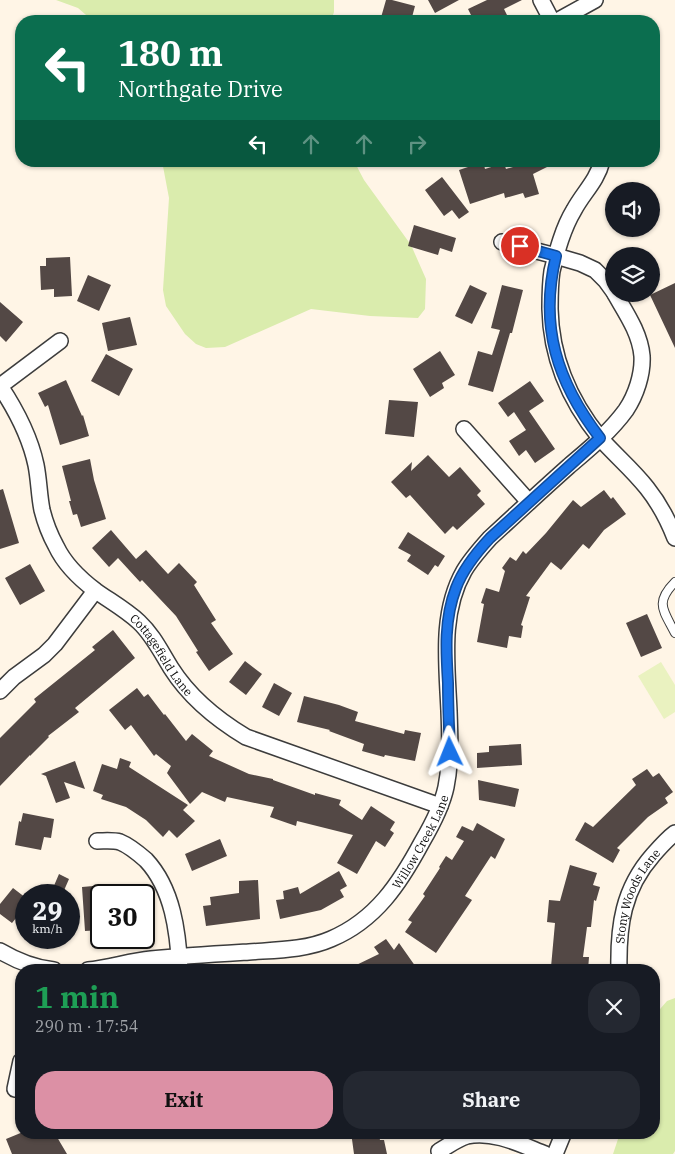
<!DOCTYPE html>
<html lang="en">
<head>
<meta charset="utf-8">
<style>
  body { margin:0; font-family:"IBM Plex Serif",serif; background:#242831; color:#f1f3f6; height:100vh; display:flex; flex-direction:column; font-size:19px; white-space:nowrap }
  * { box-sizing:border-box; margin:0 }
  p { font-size:16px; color:#9ea1a6 }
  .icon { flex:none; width:28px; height:28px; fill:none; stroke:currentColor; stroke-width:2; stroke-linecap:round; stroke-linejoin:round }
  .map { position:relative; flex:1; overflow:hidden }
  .panel { position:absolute; left:15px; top:964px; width:645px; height:175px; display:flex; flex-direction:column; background:#171b24; border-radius:20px; box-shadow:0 1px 4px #0004 }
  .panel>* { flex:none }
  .top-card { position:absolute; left:15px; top:15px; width:645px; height:152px; border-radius:20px; box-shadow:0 1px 4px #0004; background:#0b6e4f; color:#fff; overflow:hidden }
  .fabs { position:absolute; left:605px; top:182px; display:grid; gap:10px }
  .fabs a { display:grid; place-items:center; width:55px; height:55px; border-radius:50%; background:#171b24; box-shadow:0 1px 4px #0004; font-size:25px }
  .speed { position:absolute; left:15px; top:884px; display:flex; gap:10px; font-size:25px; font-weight:700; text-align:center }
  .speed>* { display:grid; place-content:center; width:65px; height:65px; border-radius:50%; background:#171b24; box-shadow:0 1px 4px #0004; line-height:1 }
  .speed small { font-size:12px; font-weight:400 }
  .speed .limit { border:2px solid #111; border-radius:8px; background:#fff; color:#111 }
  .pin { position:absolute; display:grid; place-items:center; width:42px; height:42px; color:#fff; margin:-21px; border:2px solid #fff; border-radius:50%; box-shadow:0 1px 5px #0007 }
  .me { position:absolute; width:55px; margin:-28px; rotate:358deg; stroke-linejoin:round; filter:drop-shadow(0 0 4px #0008) }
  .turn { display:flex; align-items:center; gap:18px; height:105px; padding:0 20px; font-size:22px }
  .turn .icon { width:65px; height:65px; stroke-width:2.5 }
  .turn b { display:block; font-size:35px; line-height:42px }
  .lanes { display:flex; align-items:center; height:48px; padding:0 20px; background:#0003; justify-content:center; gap:25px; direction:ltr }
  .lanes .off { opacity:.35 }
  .round { display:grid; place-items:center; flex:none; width:52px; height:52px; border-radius:20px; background:#242831 }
  .summary { display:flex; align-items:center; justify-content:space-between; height:85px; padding:0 20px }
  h1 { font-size:30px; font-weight:800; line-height:38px; color:#1e9e55 }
  .cta { display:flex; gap:10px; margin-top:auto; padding:10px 20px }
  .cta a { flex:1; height:58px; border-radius:20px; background:#dc90a5; color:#111; font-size:20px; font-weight:800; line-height:58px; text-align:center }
  .cta a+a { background:#242831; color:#f1f3f6 }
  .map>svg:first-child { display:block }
</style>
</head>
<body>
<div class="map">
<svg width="675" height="1154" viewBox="0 0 675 1154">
  <rect width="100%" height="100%" fill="#fff5e6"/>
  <path fill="#daecad" d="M56,0H334V12L331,21H93L78,8Z
    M162,161H354L364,180L411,245L426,279L425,309L418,318L370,316L311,309L225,347L206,348L196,344L185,334L166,306L163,290L169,198Z
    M675,998V1151L673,1154H613L620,1133L654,1132V1016L667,1001Z"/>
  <path fill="#eaf2c0" d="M661,662L675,685V712L664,719L638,676Z"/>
  <path fill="#534845" d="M386,0H392L415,6L411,21H380Z
    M428,0H459L435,13Z
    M487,0H522L504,9L507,15L495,21H474L468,9Z
    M469,161H483L485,169L504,163L506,169L533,161H559L533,174L539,194L525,198L523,193L505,198L504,193L470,204L459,170L471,166Z
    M442,177L469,212L459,219L452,210L444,216L425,190Z
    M414,225L456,238L452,252L440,248L438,255L408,246Z
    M70,257L72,296L54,297V289L41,290L40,266H46V258Z
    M88,275L111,285L99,311L77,301Z
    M675,283V348L650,295Z
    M470,285L487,293L472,324L455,316Z
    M502,285L523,290L512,333H510L493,392L468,385L478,351L492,355L500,330L491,328Z
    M0,302L23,322L6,342L0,336Z
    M130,317L137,345L108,351L102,323Z
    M440,351L455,375L442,383L444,388L430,397L413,369Z
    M106,354L133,369L119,396L91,381Z
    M66,380L82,416L83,415L89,436L60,445L48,405L45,407L38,393Z
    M530,381L544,401L529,411L555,449L535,463L526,450L519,456L509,441L526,430L514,412L508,417L498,403Z
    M389,400L418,402L414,437L385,434Z
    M428,455L449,477L460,467L481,491L477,495L485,504L457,530L453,526L445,534L410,495L406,498L391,482L412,462L411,471Z
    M90,459L94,480L106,519L81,527L77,514L73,515L69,501H71L62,466Z
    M3,489L19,543L0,549V490Z
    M604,490L611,499L613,497L626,514L604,530L589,549L583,544L561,570L551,562L526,596L530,597L521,625L523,626L521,638L509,636L507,648L477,642L484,604L481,603L486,588L499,592L505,571L502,568L510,557L516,561L523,551L526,554L546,533L573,500L581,507Z
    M111,530L136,559L146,550L168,574L179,563L197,582L194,585L216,620L211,623L233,654L209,671L196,652L198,651L176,616L142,580L140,582L118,558L109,567L92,548Z
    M408,532L445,556L438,567L435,565L428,575L407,561L411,555L398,548Z
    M30,564L45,591L20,605L5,578Z
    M647,614L662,648L641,657L626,623Z
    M113,630L135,658L75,708L79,712L48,736L49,737L30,756V755L0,786V738L36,702L34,699L95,650L92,647Z
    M245,661L262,674L246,695L229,682Z
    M274,683L292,693L279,716L262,707Z
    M137,688L144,697L148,694L164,715L165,714L186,741L192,734L213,751L209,756L249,774L273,779V780L315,795V793L341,800L339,805L362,820L371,806L395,822L390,830L394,833L385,847L376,841L357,874L337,863L353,835L297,821L296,826L270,817L274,807L227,797L225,802L202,792L190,804L167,773L171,766L156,754L154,756L131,725L125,730L109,710Z
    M304,696L339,705L358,712L355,721L404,734L405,730L421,733L415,761L385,755L384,757L362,751L364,744L329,731L330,730L297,722Z
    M521,744L522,765L477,768V753L489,752V746Z
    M120,758L131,762L129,767L188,805L183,810L195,821L177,838L169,830L163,837L146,820L126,807L101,799L103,795L93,791L102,764L117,769Z
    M75,761L85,789L64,782L70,798L56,803L46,776L41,774Z
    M647,769L653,777L659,773L673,792L665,798L668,803L648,817L617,848L620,850L613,863L575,840L585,822L593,827L636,785L632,779Z
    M478,780L519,789L515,807L479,800Z
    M23,813L54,819L51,838L44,837L41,850L15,845L19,821L21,822Z
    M477,823L505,839L495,859L491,856L465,896L472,900L436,953L405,932L412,922L408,920L425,896L423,894L440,868L439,867L446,856L452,860L464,841L456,837L462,826L473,831Z
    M220,839L227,856L192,871L185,854Z
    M570,865L597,873L593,885L600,887L596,901L594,900L591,927H587L583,957H589L588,970H574L551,967L555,923L547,922L549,900L560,901Z
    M339,871L347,886L340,890L344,897L321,910L280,919L276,900L284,899L283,891L298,887L300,894Z
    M59,874L69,879L62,895H50Z
    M258,880L260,919L206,926L203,906L211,905L210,897L239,893V881Z
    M116,884L119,895H101V930L85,931L82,887Z
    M13,888L26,898V906L12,923L0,914V904Z
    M386,939L394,950L399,943L418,970H346L379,954L374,947Z
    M23,1132H54L67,1154H12L6,1139Z
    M351,1132H378L380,1140H384L387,1154H354Z"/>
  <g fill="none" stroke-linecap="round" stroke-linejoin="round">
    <defs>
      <path id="service" d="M675,582C654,603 664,611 675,633"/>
      <g id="minor">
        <path d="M541,0L552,21"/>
        <path d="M557,21L595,0"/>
        <path d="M602,161C597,181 583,193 574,210C563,228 557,251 552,271C550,284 550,297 550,309C551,357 570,401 600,438C615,455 633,470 647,488C659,503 668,520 675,538"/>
        <path d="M502,242L556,256L580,263L595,270L606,281L614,292"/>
        <path id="s1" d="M0,386C16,410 30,437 36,465C39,480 39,495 42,510C45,522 50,535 56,546C64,563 80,579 96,591C110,601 126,610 139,622C153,635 161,652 171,668C190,698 216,719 246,737L440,806"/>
        <path d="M0,386L60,341"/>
        <path d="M464,429L529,502"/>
        <path d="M0,691L14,677L44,655L55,644L95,591"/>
        <path d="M97,841C105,841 113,840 120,842C130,846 138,853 146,860C173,889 178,932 180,970"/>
        <path d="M0,951C17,961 34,968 54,970"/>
        <path id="s2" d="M88,970C109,968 130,961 151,959C184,956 217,954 249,952C276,950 306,950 331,939C376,920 400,883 422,842C432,825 442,806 446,787C451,762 450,737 449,711C447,664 440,613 464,571C471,559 481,548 490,538C516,514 542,490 569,466C589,449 610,432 626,410C636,395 643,374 642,356C640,333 626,313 615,294"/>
        <path id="s3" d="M619,970C618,926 623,889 653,855C660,847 667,839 675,833"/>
        <path d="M15,1089L21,1061"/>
        <path d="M439,1151C448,1146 457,1139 467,1136C493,1130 522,1145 545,1154"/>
        <path d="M555,1154L564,1132"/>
      </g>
    </defs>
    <use href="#service" stroke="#3c3c3c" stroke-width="10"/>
    <use href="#minor" stroke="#3c3c3c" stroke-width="18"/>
    <use href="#service" stroke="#fff" stroke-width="8"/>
    <use href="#minor" stroke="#fff" stroke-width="15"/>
  </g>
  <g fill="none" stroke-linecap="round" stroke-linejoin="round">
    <defs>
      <path id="route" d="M450,752C449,729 448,706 448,683C446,651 444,619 456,588C463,569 476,553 490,538L600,438C557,382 539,326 556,256L520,246"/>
    </defs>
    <use href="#route" stroke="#114b97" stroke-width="12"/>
    <use href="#route" stroke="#1a73e8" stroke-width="9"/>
  </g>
  <g text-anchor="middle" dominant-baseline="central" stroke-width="5" stroke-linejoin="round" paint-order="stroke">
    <g font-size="12" fill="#090909" stroke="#fff">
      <text stroke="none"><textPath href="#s1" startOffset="325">Cottagefield Lane</textPath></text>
      <text stroke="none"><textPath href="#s2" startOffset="381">Willow Creek Lane</textPath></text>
      <text stroke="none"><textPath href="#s3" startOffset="78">Stony Woods Lane</textPath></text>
    </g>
  </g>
</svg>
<div class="fabs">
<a><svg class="icon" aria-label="sound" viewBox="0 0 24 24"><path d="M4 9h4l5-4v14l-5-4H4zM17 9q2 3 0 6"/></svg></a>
<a><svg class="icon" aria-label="layers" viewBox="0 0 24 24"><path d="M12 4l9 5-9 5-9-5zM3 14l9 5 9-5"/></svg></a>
</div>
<div class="speed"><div>29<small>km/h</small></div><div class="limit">30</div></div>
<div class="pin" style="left:520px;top:246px;background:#d93025"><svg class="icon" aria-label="arrive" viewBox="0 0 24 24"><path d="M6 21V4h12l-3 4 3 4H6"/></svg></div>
<svg class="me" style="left:450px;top:752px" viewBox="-20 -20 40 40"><path d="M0-17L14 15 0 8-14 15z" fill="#1a73e8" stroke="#fff" stroke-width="4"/></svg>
<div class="top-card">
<div class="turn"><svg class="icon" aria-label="left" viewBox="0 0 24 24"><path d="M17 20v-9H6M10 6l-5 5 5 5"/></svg><div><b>180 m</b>Northgate Drive</div></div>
<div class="lanes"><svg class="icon" aria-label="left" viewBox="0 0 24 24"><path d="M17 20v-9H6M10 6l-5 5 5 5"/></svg><svg class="icon off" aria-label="ahead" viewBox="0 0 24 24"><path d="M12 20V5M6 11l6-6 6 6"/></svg><svg class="icon off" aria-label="ahead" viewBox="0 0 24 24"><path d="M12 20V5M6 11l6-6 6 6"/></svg><svg class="icon off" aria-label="right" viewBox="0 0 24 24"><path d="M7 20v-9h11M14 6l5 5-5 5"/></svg></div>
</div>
<section class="panel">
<div class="summary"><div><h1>1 min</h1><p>290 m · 17:54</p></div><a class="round"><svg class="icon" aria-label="close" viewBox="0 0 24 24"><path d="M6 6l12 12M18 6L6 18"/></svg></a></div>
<div class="cta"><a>Exit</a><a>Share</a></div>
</section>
</div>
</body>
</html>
